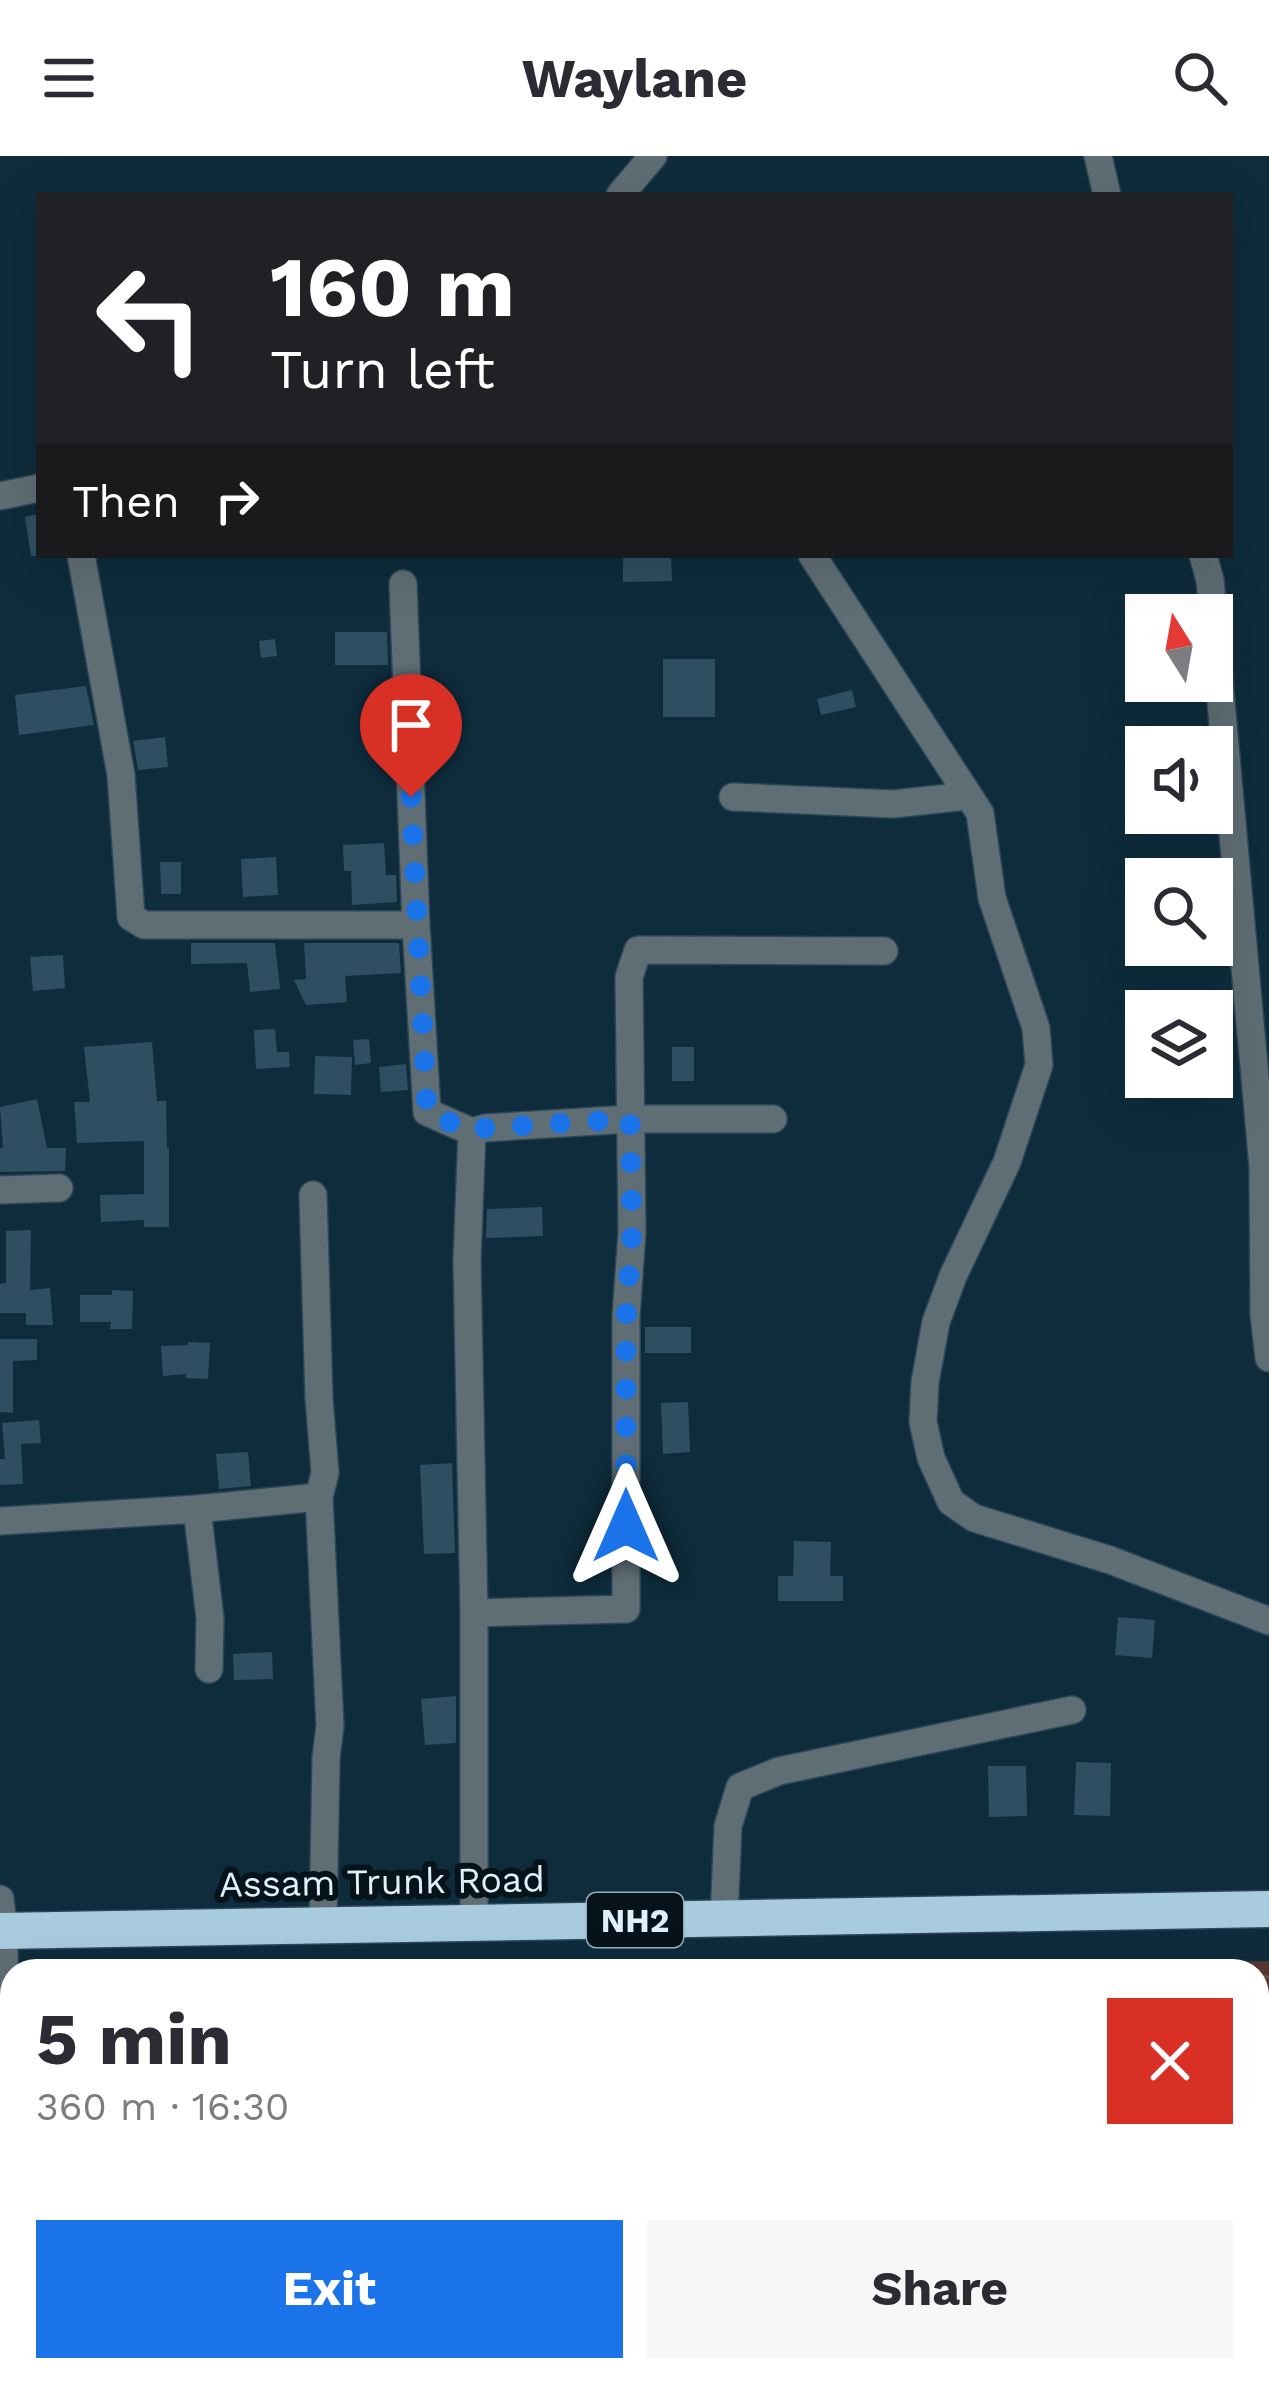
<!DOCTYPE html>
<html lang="en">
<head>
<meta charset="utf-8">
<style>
  body { margin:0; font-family:"Work Sans",sans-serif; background:#f7f7f7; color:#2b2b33; height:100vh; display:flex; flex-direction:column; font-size:45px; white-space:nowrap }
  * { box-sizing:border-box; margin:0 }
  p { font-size:39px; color:#7c7c81 }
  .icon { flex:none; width:66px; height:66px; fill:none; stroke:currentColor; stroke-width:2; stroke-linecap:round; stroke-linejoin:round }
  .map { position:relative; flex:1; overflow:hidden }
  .details { position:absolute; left:0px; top:1803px; width:1269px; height:423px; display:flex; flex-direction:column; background:#fff; border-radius:36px 36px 0 0; box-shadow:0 12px 48px #0002 }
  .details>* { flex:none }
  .top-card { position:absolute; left:36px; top:36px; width:1197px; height:366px; border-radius:0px; box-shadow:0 12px 48px #0002; background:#202124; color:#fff; overflow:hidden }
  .needle { width:78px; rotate:349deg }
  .tools { position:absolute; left:1125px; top:438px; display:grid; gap:24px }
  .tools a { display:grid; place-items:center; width:108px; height:108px; border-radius:0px; background:#fff; box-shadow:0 12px 48px #0002; font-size:60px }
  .pin { position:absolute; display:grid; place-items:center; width:102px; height:102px; color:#fff; margin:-123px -51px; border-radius:50% 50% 50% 0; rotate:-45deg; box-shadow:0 0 12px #0007 }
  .pin .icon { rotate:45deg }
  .me { position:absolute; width:132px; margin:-66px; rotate:0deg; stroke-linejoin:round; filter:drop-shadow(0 0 9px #0008) }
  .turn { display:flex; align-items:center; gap:42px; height:252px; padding:0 36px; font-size:54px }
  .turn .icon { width:156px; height:156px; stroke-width:2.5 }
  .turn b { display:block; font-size:84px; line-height:102px }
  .then { display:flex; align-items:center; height:114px; padding:0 36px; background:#0003; gap:24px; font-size:45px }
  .round { display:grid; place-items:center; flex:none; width:126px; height:126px; border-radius:0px; background:#f7f7f7 }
  .head { display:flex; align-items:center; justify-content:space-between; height:204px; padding:0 36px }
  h1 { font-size:72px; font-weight:700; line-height:90px }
  .button { display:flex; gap:24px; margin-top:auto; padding:24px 36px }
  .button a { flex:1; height:138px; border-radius:0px; background:#1a73e8; color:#fff; font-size:48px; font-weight:700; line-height:138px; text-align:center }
  .button a+a { background:#f7f7f7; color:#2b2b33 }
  header { display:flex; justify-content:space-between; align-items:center; height:156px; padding:0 36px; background:#fff; font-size:54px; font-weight:700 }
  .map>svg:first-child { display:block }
</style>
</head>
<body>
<header><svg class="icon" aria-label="menu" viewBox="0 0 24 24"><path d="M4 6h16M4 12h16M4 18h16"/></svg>Waylane<svg class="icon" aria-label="search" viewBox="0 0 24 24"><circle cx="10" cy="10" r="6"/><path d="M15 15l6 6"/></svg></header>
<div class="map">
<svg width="1269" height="2225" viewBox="0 0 1269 2225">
  <defs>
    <pattern id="wetland-marsh" width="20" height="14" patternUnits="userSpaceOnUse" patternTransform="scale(3)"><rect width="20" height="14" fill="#573835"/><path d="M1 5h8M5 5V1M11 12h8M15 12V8" fill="none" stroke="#6f5553"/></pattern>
    <pattern id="water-waves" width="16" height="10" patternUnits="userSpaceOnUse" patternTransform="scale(3)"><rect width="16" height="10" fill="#290c0a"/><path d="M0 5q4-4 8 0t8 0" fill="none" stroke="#48302f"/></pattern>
  </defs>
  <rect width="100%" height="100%" fill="#0e2c3c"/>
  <path fill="url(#wetland-marsh)" d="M1269,1805V1906L1257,1905V1815H860Z"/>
  <path fill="url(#water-waves)" d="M1257,2110H1269V2225H373V2214H1257Z
    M35,2214H161V2225H35Z"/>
  <path fill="#2e4f61" d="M39,358V400H31L25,361Z
    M623,399H671L672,425L623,426Z
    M335,476H387L388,509H335Z
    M275,483L277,500L261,502L259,485Z
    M663,503H715V561H663Z
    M86,530L94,569L19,579L15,539Z
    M852,534L856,551L821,559L817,543Z
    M165,581L168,611L138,614L133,585Z
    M384,687L386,719H396L397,746L352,749L351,715H344L343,689Z
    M276,701L278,739L243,741L241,703Z
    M160,706H181V738H161Z
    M191,787H275L280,833L250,836L247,807L191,808Z
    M304,787H399L401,817L345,820L347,846L306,849L294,824L306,823Z
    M63,799L65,832L33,835L30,801Z
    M275,873L277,896H289L290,911L256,913L254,874Z
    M369,883L371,907L355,909L353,884Z
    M152,886L157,945H166L167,992H169V1071H144V1064L101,1066L100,1039L144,1038V985L77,987L74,946H90L84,891Z
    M672,891H694V925H672Z
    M315,900L352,901L351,939L314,938Z
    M406,908L408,934L381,936L379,911Z
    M37,943L47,992H66L65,1015L0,1016V992H3L0,951Z
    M542,1051L543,1080L486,1082L487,1053Z
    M31,1074L30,1134L50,1132L53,1169H26V1157H0V1128L6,1127V1075Z
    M112,1134L133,1135L132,1173H110L111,1166H80V1139H112Z
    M645,1171H691V1197H645Z
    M0,1183H37V1204L13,1205V1257L0,1256Z
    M188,1186L210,1187L208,1223L186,1222V1218L163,1220L161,1190L188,1189Z
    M688,1246L690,1296L663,1298L661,1247Z
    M39,1264L41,1287L21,1288L23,1328L0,1329V1303H5L2,1267Z
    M248,1296L251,1330L219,1333L216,1298Z
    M452,1307L455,1397L424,1398L420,1309Z
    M794,1385L831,1386L830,1420H843V1445H778V1420H793Z
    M1118,1461L1155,1464L1152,1502L1115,1499Z
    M272,1496L273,1523L234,1524L233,1498Z
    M456,1540V1587L425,1589L421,1543Z
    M1076,1606L1111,1607L1110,1660L1074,1659Z
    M988,1610H1026L1027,1660L989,1661Z"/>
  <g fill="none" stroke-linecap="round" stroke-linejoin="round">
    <defs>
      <path id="minor" d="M1098,0L1107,39
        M620,39L653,0
        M0,340L39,332
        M81,399L121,619L131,761L144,769H416
        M812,399L980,657L992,742L1036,872L1039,909L1007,1006L953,1120L936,1166L925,1226L923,1266L931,1302L951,1346L974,1362L1110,1404L1269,1465
        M1203,399L1210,424L1263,1010L1264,1159L1269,1202
        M403,428L416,769L427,956L472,976L485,972L630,963H773
        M733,641L893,648L967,640
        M472,976L467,1104L474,1457V1767
        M0,1034L59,1032
        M313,1039L319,1242L325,1317L319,1341L330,1570L326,1602L323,1769
        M197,1353L210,1462L209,1513
        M0,1365L197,1353L319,1341
        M474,1457L626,1453V1161L632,1076L629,821L638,794L884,795
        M0,1743L4,1775L6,2123L10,2225
        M724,1762L728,1670L740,1631L779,1615L1072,1554
        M1257,2051L1269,2050
        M327,2214L328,2225"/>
      <path id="highway" d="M0,1775L1269,1753"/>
    </defs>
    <use href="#minor" stroke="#2b4757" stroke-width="30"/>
    <use href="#highway" stroke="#2b4757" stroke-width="39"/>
    <use href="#minor" stroke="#5f6d75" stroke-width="27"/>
    <use href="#highway" stroke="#a9cbdf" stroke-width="36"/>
  </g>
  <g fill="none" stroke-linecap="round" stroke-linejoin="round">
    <path stroke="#1a73e8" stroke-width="21" stroke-dasharray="0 37.8" d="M411,641L427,956L472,976L485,972L630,963L632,1076L626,1162V1370"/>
  </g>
  <g text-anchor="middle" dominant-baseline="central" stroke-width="12" stroke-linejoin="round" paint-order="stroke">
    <rect fill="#07131a" stroke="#9eaeb7" stroke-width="3" x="587" y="1737" width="96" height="54" rx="9"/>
    <g font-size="33" font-weight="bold" fill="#dff0fa">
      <text x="635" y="1764">NH2</text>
    </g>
    <g font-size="36" fill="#dff0fa" stroke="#07131a">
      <text transform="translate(382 1726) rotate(-1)">Assam Trunk Road</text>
    </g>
  </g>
</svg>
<div class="tools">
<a><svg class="needle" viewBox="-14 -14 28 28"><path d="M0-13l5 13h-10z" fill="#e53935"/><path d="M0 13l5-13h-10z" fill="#7c7c81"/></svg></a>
<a><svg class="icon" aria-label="sound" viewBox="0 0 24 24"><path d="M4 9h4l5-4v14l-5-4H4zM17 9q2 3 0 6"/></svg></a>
<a><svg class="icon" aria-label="search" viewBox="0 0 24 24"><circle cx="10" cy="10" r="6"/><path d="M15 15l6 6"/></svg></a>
<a><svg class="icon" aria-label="layers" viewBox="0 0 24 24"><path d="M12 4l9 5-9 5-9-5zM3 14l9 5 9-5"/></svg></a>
</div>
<div class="pin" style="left:411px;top:641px;background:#d93025"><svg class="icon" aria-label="arrive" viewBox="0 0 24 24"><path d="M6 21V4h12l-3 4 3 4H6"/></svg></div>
<svg class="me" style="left:626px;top:1370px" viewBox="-20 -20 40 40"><path d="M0-17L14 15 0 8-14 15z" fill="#1a73e8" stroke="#fff" stroke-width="4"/></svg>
<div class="top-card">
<div class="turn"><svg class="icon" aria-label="left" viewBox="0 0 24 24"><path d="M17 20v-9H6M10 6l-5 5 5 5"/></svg><div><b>160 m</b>Turn left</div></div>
<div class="then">Then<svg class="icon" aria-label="right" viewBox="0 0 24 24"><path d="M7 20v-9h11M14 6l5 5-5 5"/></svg></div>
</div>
<section class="details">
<div class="head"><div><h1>5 min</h1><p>360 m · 16:30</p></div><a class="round" style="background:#d93025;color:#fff"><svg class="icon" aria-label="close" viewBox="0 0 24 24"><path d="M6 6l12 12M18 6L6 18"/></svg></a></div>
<div class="button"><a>Exit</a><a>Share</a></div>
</section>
</div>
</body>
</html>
